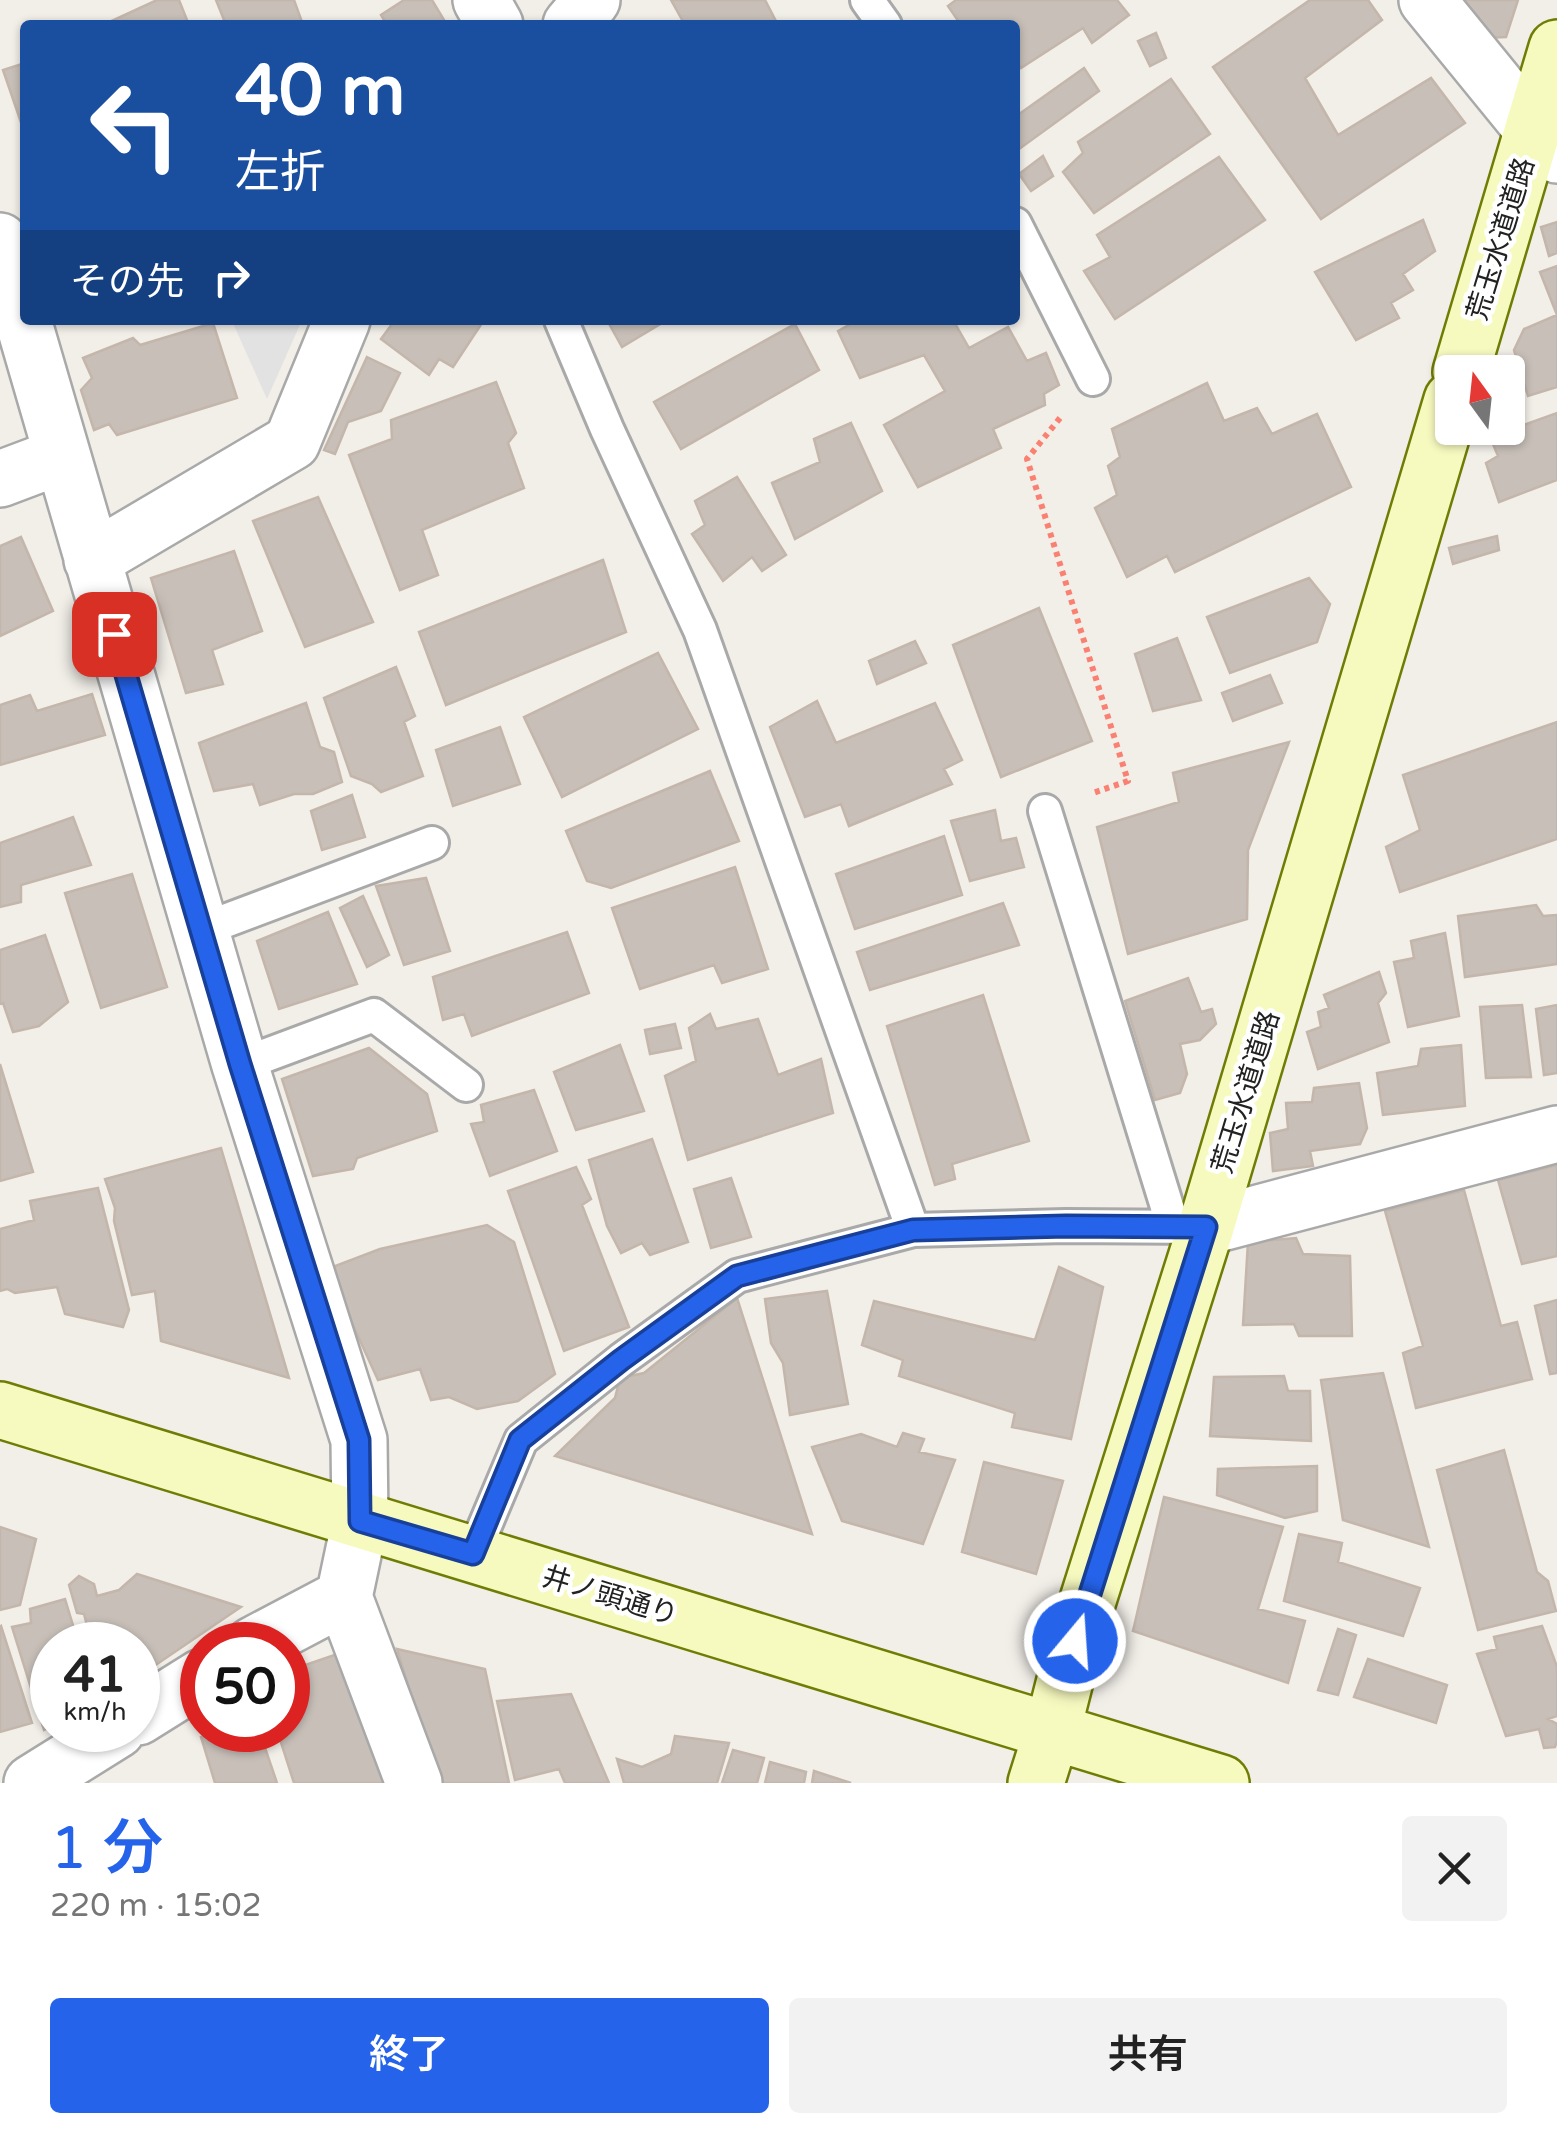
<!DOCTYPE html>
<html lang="ja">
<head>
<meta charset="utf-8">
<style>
  body { margin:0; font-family:"Varela Round","Noto Sans JP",sans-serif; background:#f2f2f2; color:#222; height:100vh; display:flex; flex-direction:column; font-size:38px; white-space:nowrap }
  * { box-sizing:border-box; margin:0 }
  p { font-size:32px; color:#767676 }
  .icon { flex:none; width:55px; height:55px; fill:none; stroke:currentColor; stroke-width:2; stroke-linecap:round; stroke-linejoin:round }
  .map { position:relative; height:1783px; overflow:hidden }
  .side { display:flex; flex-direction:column; background:#fff; flex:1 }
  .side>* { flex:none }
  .top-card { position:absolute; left:20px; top:20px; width:1000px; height:305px; border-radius:10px; box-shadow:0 2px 8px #0004; background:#1a4fa0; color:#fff; overflow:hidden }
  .needle { width:65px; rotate:345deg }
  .tools { position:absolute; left:1435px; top:355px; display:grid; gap:20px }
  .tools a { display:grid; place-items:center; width:90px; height:90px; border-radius:10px; background:#fff; box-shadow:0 2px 8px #0004; font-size:50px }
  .speed { position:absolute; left:30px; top:1622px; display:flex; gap:20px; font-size:50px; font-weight:700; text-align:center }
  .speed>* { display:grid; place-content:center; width:130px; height:130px; border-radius:50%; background:#fff; box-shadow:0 2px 8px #0004; line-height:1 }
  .speed small { font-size:25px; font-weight:400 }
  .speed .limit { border:15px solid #d22; background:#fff; color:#111 }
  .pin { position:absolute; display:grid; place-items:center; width:85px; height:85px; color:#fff; margin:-42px; border-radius:20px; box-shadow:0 5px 15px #0006 }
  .me { position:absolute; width:110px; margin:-55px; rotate:18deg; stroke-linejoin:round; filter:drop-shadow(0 0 8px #0008) }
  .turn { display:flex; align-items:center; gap:35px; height:210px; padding:0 50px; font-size:45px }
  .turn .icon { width:130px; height:130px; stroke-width:2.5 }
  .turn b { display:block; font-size:70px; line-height:85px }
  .then { display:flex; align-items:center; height:95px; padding:0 50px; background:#0003; gap:20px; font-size:38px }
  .round { display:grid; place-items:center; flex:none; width:105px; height:105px; border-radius:10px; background:#f2f2f2 }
  .overview { display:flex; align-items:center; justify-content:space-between; height:170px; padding:0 50px }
  h1 { font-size:60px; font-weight:600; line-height:75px; color:#2563eb }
  .cta { display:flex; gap:20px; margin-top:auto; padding:20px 50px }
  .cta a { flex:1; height:115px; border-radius:10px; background:#2563eb; color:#fff; font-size:40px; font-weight:600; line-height:115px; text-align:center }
  .cta a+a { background:#f2f2f2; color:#222 }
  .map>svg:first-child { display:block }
</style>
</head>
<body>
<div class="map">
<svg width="1557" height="1783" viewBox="0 0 1557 1783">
  <rect width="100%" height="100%" fill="#f2efe9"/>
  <path fill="#e2e2e2" d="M233,320H302L267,399L232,321Z"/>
  <path fill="#c7bfb8" stroke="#c4b6ab" stroke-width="2.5" d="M157,0H179L189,25H103Z
    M216,0H294L302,22L293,25H226Z
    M404,0H432L447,25H387L381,15Z
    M671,0H765L778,25H685Z
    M956,0H1117L1129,15L1092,43L1083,28L1021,68L1015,58V25H961L948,6Z
    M1310,0H1368L1382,20L1305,78L1338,135L1431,78L1465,123L1321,219L1213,67Z
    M1464,0H1518L1506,37L1484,38L1461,10Z
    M1156,33L1166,58L1150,66L1138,41Z
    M25,63V134L3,70Z
    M1084,68L1099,91L1015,152V117Z
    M1171,79L1210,134L1094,213L1063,172L1083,153L1078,142Z
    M1043,156L1053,176L1031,191L1019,174Z
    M1219,157L1265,220L1115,319L1084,271L1110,257L1097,235Z
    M1423,220L1435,251L1403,274L1413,290L1391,303L1399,318L1356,340L1315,272Z
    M1557,222V253L1549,256L1541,227Z
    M1557,266V387L1528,396L1514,350L1524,329L1557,315L1540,272Z
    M395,320H484L453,367L439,359L429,375L381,339Z
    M607,320H667L622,347Z
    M858,320H953L969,348L1008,327L1027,361L1046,353L1059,385L1044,394L1045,405L993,429L1001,448L918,487L884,425L945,391L924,355L860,378L838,331Z
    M213,323L237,398L117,435L109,424L94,430L81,390L92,378L83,358L133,338L140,345Z
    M795,324L819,370L681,449L654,402Z
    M367,357L400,373L381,411L348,422L335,454L324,450Z
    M496,382L516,433L508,443L524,488L422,530L438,575L400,590L349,455L392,439L391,420Z
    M1207,383L1224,421L1257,408L1272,434L1317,414L1351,487L1175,572L1167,556L1127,577L1095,508L1117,495L1108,466L1120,457L1112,429Z
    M1557,413V480L1499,502L1486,463L1498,456L1490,437Z
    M851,423L882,491L795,539L772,483L820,462L814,439Z
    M737,477L786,555L762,571L752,557L723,581L692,534L705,525L695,501Z
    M318,497L373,622L305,647L253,521Z
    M1497,536L1499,550L1453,564L1449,548Z
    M21,537L53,611L0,636V546Z
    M234,551L262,631L212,650L223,684L186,693L151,578Z
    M603,560L626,632L446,705L419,632Z
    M1309,578L1330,604L1317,642L1230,673L1207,617Z
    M1039,608L1092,741L1001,777L953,645Z
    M1177,638L1201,700L1153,711L1135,654Z
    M915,641L926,663L877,684L869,661Z
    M658,653L698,729L562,797L524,717Z
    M396,667L415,716L404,722L423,776L381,792L372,784L351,776L324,698Z
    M1270,675L1282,703L1233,721L1222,693Z
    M92,694L105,735L0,765V705L30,695L37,711Z
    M817,701L836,743L935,703L962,760L944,769L952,784L849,826L841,804L805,817L770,727Z
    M306,703L320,747L334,752L342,782L313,794H294L260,805L253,784L214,791L199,743Z
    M1557,722V839L1400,892L1386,847L1420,830L1403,775Z
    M500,727L520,784L453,806L436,750Z
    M1289,742L1248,850L1247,919L1128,954L1097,827L1179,802L1173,773Z
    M710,771L739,841L611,888L587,881L566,831Z
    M352,795L365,837L322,850L311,811Z
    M995,810L1001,841L1016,838L1024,867L970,881L951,821Z
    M73,817L91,865L21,885V902L0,907V843Z
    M944,836L962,895L855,929L836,874Z
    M735,867L768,969L722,983L714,965L640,989L612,908Z
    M132,874L167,987L101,1008L65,893Z
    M426,878L450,951L404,965L376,886Z
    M363,896L389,955L367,967L340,908Z
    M1003,903L1019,945L870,990L857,952Z
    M1536,905L1543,916L1557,915V964L1465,977L1458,916Z
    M328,912L357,984L279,1009L257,941Z
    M567,932L589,993L472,1036L464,1014L443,1020L433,977Z
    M1445,933L1459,1016L1408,1027L1394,962L1414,958L1411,941Z
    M45,935L68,1002L39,1026L13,1032L3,1003L0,1004V950Z
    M1379,972L1386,993L1378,1003L1389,1042L1318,1069L1307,1032L1321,1027L1318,1012L1329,1008L1324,995Z
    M1188,978L1201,1012L1212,1009L1216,1024L1200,1040L1180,1044L1187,1074L1180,1093L1155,1100L1125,1001Z
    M983,995L1029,1141L952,1164L955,1179L935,1185L887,1026Z
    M1522,1005L1531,1077L1486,1078L1480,1007Z
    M1557,1005V1073L1544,1075L1536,1009Z
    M710,1014L716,1029L758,1019L778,1075L821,1059L833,1113L688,1160L665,1076L696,1061L689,1028Z
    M675,1024L681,1048L650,1054L645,1030Z
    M620,1045L644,1111L576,1130L554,1072Z
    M1461,1045L1465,1106L1383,1115L1377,1073L1418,1066L1421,1049Z
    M369,1048L427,1094L437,1131L357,1158L353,1169L313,1176L282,1079Z
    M0,1064L33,1172L0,1181Z
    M1359,1083L1367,1128L1360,1144L1310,1151L1313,1166L1273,1171L1270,1133L1288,1129L1286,1103L1312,1102L1314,1088Z
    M534,1090L557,1151L490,1176L471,1124L484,1122L481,1105Z
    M652,1139L688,1242L650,1255L642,1243L621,1253L607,1226L589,1160Z
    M221,1148L289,1378L161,1341L155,1291L132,1295L114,1221L115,1208L105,1179Z
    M1557,1165V1256L1522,1264L1498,1180Z
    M576,1167L591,1199L582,1205L629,1327L564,1351L508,1191Z
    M731,1178L751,1237L711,1248L694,1189Z
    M98,1188L129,1310L123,1327L65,1314L57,1287L15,1293L7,1289L0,1291V1229L34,1220L30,1201Z
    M1464,1190L1501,1326L1517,1322L1532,1379L1416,1408L1403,1353L1423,1346L1385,1211Z
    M487,1225L514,1242L555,1374L518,1401L477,1409L449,1397L431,1400L420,1369L378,1380L335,1286V1266L380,1249Z
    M1296,1238L1303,1254L1350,1256L1352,1336H1299L1294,1324L1243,1325L1248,1242Z
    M1059,1267L1103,1287L1071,1439L1012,1427L1015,1413L899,1376L903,1360L862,1345L874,1301L1035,1340Z
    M827,1291L848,1404L790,1415L783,1363L771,1343L765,1299Z
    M737,1298L812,1534L555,1456L615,1398L620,1378L644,1373Z
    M1557,1300V1373L1550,1374L1535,1306Z
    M1383,1373L1429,1547L1343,1520L1321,1380Z
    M1284,1376L1288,1391H1310L1311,1441L1210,1436L1214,1377Z
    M903,1433L924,1439L919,1452L955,1460L923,1544L842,1521L812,1447L861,1434L897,1447Z
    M1504,1450L1537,1572L1548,1581L1556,1611L1478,1630L1437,1470Z
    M984,1462L1063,1481L1036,1574L962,1552Z
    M1317,1466V1511L1285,1518L1217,1495L1218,1469Z
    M1164,1497L1283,1527L1258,1609L1305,1621L1288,1683L1133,1631Z
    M0,1527L36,1539L20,1605L0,1610Z
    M1299,1534L1342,1543L1338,1562L1420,1588L1403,1636L1284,1601Z
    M137,1574L241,1607L138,1677V1645H92L84,1614L77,1613L69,1585L79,1576L94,1584L97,1596L119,1590Z
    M65,1599L79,1645H52V1726L44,1730L12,1627L31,1623L30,1609Z
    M1,1626L32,1723L0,1732V1627Z
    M1542,1626L1557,1667V1716L1548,1719L1557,1724V1741L1555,1747L1544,1748L1539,1729L1506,1736L1477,1654L1497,1649L1494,1637Z
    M1338,1629L1356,1635L1338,1695L1318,1690Z
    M397,1649L485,1669L509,1783H438Z
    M340,1653L386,1783H294L277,1730H288V1671Z
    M1368,1659L1447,1685L1436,1723L1354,1697Z
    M571,1694L609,1783H565L559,1769L515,1780L497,1701Z
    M219,1730H259L277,1783H215L201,1737Z
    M675,1736L729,1743L717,1783H624L617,1759L642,1767L671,1754Z
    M733,1750L764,1758L757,1783H722Z
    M770,1762L806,1772L804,1783H765Z
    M814,1771L851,1783H812Z"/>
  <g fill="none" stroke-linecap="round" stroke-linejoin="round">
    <defs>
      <path id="service" d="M867,0L885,25
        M1015,224L1093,379
        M561,320L607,429L700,630L913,1230
        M1045,811L1173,1226
        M201,930L432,843
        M240,1065L374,1015L466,1085
        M473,1554L521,1440L621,1360L737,1276L913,1230L1066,1226L1206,1227"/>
      <path id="minor" d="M481,0L495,25
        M1427,0L1533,130L1557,155
        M571,25L592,0
        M0,241L240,1065L359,1440L360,1521L344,1597L414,1783
        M0,479L61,456
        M92,560L292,442L342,320
        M1206,1227L1557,1134
        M253,1645L344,1597
        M138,1717L202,1677
        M32,1783L117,1730"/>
      <path id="secondary" d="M1461,372L1557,48
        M0,1410L1221,1783
        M1036,1783L1052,1732L1075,1641L1206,1227L1452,400"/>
    </defs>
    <use href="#service" stroke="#a9a9a9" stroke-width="38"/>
    <use href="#minor" stroke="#a9a9a9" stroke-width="60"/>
    <use href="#secondary" stroke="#707d05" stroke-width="60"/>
    <path stroke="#fa8072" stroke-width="6" stroke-dasharray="5 5" stroke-linecap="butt" d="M1060,418L1027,459L1128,781L1093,793"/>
    <use href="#service" stroke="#fff" stroke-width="32"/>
    <use href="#minor" stroke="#fff" stroke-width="55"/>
    <use href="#secondary" stroke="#f7fabf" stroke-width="55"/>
  </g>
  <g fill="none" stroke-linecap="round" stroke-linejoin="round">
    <defs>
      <path id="route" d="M114,634L240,1064L359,1440L360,1521L473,1554L520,1440L621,1360L737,1276L913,1230L1066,1226L1206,1227L1075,1641"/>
    </defs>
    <use href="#route" stroke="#184099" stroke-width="25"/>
    <use href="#route" stroke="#2563eb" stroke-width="18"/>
  </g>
  <g text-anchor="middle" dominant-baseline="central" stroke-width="9" stroke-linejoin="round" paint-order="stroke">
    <g font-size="28" fill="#222" stroke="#fff">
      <text transform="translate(1501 239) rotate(-73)">荒玉水道道路</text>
      <text transform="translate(1246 1092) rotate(-73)">荒玉水道道路</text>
      <text transform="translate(610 1596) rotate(17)">井ノ頭通り</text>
    </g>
  </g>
</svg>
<div class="tools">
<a><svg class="needle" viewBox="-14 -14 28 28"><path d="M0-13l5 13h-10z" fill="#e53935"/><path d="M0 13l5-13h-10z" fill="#767676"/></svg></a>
</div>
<div class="speed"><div>41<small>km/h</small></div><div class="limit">50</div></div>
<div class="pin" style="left:114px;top:634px;background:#d93025"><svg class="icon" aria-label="arrive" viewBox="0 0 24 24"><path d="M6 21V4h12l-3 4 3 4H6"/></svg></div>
<svg class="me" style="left:1075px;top:1641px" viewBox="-20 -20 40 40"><circle r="17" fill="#2563eb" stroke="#fff" stroke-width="3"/><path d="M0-11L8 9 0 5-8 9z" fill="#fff"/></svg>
<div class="top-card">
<div class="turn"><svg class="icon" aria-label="left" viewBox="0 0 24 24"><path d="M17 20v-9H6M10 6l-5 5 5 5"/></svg><div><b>40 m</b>左折</div></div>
<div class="then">その先<svg class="icon" aria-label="right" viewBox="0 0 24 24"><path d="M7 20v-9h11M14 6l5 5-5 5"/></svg></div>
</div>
</div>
<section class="side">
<div class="overview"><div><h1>1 分</h1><p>220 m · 15:02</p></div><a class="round"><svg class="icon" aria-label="close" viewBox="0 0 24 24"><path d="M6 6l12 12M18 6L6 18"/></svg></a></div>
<div class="cta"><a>終了</a><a>共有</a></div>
</section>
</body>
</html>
